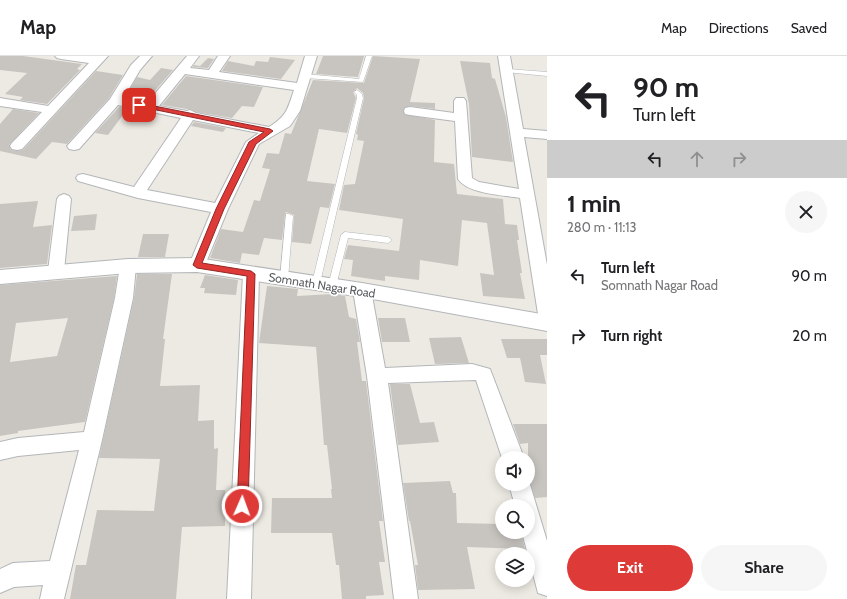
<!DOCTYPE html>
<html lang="en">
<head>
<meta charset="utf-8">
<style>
  body { margin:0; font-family:Cabin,sans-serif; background:#f6f6f6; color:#202124; height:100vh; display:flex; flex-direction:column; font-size:15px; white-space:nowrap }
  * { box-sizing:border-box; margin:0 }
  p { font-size:13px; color:#757577 }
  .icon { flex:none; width:22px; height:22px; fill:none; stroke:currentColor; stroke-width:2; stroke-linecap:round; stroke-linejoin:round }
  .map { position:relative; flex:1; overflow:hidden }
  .details { display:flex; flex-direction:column; background:#fff; width:300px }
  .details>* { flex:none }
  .banner { background:#fff; color:#202124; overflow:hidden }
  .tools { position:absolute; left:495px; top:395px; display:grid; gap:8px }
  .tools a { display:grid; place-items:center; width:40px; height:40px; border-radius:50%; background:#fff; box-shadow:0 2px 10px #0003; font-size:20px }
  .pin { position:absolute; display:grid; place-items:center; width:34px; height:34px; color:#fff; margin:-17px; border-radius:8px; box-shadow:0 2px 6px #0006 }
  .me { position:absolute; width:44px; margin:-22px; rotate:2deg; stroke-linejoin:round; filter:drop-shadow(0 0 3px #0008) }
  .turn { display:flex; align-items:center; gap:14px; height:84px; padding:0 20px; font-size:18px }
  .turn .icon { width:52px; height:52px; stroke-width:2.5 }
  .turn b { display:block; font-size:28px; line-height:34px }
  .lanes { display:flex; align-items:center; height:38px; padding:0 20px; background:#0003; justify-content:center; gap:20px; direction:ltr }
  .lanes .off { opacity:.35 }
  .round { display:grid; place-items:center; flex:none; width:42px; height:42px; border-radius:21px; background:#f6f6f6 }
  .head { display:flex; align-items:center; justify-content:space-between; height:68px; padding:0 20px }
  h1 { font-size:24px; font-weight:800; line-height:30px }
  .action { display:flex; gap:8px; margin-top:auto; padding:8px 20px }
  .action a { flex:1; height:46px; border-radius:24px; background:#de3a38; color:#fff; font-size:16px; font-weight:800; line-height:46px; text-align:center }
  .action a+a { background:#f6f6f6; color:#202124 }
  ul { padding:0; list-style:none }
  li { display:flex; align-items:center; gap:12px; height:60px; padding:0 20px }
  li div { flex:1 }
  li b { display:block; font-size:15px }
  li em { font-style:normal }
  header { display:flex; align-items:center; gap:24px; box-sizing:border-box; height:56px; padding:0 20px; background:#fff; border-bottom:1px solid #e0e0e0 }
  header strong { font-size:19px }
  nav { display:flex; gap:22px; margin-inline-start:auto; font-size:14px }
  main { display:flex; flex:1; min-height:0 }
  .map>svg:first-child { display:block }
</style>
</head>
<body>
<header>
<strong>Map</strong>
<nav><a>Map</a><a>Directions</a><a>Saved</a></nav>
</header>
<main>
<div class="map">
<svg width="547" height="543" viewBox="0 0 547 543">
  <rect width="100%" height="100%" fill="#edeae3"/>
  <path fill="#c8c5c0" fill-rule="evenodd" d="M0,0H23L82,8L77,13L80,14L47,48L20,44L23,41L5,38L27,17L0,14Z
    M323,0H364L358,21L316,18Z
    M373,0L420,3L410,46L435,47V53L410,50L404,52V58L435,64L434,106L454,108L457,138L503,143L505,168L517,169L519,184H517L522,217H520L525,243L483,240L480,217L494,219L487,167L462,164L458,210L420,204L419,224L385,220V225L351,220L353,204L344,203L348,189L399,195L403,163L339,154L344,129L355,128L364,85L357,84L358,79L356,78L364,42L363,37L357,32L353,36L356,42L347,77L319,73L307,125L335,128L329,152L320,151L311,188L292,186L294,159L286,156L285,158L282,184L264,182L259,199L242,197L240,207L210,202L221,173L243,176L254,144L260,145L270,113L262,112L267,97L279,98L285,77L291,78L313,24L364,27Z
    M270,1L295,4L281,23L222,15L228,5L254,10L256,5L268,6Z
    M208,2L214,3L208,12L193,11L194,9L200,10Z
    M460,5L490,7L492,22L495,23L506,61L513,106L472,101L469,48Z
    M161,12L173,14L146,45L125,42L137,21L150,24Z
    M96,15L123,19L109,42L67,88L52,86L36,103L0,95V68L13,53L39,57L9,89L11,94L17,95L23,94Z
    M186,20L263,31L254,51L242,50L232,62L196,56L191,53H187L162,49Z
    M119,51L128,52L108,79L95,77Z
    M194,66L226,72L223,76L191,70Z
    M38,145L33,171L52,169L47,208L0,212V148Z
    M97,158L95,174L71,175L74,160Z
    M143,178H169L165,201H138Z
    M137,218H172L163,283H165L160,330L200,329L198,365L214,364V393L218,392L216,434H225V470L182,471L176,543H70L76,509H86L97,454L154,455L160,403L99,402L134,242Z
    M205,219L238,224L236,239L204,237L205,232H200Z
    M117,220L114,242L85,366L18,375V377L0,380V229ZM68,262L57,300L10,306L16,267Z
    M267,230L298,233L297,240L333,238L345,240L349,261L356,263L360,286H357L362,325H366L383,465H379L385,506H379L384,539L366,540V543H342L339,509H336L332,477H271L272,442H332L331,433H332L327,389H324L316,291L259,287Z
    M378,262H405L410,286H382Z
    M461,281L469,307L435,308L429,282Z
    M501,283H547V299H540L546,328L525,326L520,302H507Z
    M390,328H410L420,367L434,366L439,386L398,389Z
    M513,368H547V441L535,442L528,421V387L520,388Z
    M450,425L453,437H456L457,467L502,468V476H521L525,493L467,491L475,533L418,534L415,509H418L410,465H409L403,427Z"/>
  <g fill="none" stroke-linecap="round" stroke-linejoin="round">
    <defs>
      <path id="service" d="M366,0H372L363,26L305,22L302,20L305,18L359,23Z
        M507,13L547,16V20L505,16L504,15Z
        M357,34L362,38L363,42L320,227L316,230L312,227L357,42V39L354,36Z
        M286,158H289L293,160L288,223L284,226L280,223Z
        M345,176L388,181L392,184L388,187L348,182L336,230L332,233L328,230L341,179Z"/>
      <path id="minor" d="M55,0H108L22,93L17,94L12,93L10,90L12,87L42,56L0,50V42L48,50L89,7L61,3L57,2Z
        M140,0H152L140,14L123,43L147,47L187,0H199L190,12L209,14L218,0H230L219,16L297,27L305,0H317L300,55L290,70L259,88L228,153L205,209L203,213L197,215L191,213L189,209L211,156L138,142L78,125L76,122L78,119L83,118L134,131L181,62L118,49L79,93L74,94L69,93L67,90L110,43L131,9ZM185,18L294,34C288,52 287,60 269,71L196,57L190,54L187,55L159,50ZM193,64L259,77L246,86L215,147L147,134Z
        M498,0H510L523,73L547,75V83L524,81L547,209V265L541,263L538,258L520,142C503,139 468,138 458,123L455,65L410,59L405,58L404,55L405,52L410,51L454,57V45L456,42H464L466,45L472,122L479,126L519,133Z
        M64,138L69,140L71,143L64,215L62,219L56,221L50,219L48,215L57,143L59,140Z
        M128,204L134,206L136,210L133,242L102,384L64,543H40L43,529L14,531L0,537V513L13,507L50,505L79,394L18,400L0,404V386L18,382L84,376L115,242L120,210L122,206Z
        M251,212L257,214L259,218L251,543H227L243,218L245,214Z
        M362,228L368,230L371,234L385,312L472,308L490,313L524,402H502L476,324L388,327L418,543H394L367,320L353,234L356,230Z
        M528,422L547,485V540L538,537L522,476H528V450H515L509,428H528Z"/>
      <path id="tertiary" d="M197,202L362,227L547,259V275L362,241L197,216L128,217L0,228V214L128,203Z"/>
    </defs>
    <use href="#service" stroke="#b3b6b9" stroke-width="1"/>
    <use href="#minor" stroke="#b3b6b9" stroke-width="2"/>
    <use href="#tertiary" stroke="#b3b6b9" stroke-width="2"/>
    <use href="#service" fill="#fff" fill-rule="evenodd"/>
    <use href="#minor" fill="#fff" fill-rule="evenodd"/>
    <use href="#tertiary" fill="#fff" fill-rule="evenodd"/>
  </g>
  <path fill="#de3a38" stroke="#902624" d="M139,47L270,73L273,75L256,88L224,153L202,207L251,215L255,218L248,450L246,454L242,455L238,454L237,450L247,220L197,212L193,209L216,153L249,86L264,76L137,50L136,49Z"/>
  <g text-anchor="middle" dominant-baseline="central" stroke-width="3.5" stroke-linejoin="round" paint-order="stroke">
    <g font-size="12" fill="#5b5f62" stroke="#fff">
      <text transform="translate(322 229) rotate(9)">Somnath Nagar Road</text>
    </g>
  </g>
</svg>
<div class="tools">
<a><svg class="icon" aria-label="sound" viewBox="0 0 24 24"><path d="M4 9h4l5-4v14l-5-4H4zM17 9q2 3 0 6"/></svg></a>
<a><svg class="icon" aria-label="search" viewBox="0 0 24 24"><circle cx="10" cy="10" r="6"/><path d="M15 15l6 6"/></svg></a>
<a><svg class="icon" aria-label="layers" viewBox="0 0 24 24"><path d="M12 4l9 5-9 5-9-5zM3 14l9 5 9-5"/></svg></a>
</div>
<div class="pin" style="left:139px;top:49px;background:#d93025"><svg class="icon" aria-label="arrive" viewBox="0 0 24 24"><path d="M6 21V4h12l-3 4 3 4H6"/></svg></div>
<svg class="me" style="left:242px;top:450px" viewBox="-20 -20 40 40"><circle r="17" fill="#de3a38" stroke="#fff" stroke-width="3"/><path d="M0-11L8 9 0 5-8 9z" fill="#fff"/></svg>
</div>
<section class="details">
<div class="banner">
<div class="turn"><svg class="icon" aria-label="left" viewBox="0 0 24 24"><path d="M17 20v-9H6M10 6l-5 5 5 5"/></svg><div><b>90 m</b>Turn left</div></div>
<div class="lanes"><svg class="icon" aria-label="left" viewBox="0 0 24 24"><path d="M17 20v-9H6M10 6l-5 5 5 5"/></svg><svg class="icon off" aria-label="ahead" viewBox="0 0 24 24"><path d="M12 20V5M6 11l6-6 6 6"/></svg><svg class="icon off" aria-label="right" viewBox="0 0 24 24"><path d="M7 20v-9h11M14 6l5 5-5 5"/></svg></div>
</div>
<div class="head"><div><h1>1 min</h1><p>280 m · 11:13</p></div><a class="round"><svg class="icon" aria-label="close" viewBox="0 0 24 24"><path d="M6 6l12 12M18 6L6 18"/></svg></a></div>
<ul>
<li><svg class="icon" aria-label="left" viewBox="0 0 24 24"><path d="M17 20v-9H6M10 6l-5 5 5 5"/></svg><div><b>Turn left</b><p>Somnath Nagar Road</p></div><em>90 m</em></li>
<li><svg class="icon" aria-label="right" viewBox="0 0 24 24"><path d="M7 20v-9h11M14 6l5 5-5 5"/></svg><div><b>Turn right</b></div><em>20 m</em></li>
</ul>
<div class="action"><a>Exit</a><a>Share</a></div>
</section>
</main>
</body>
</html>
